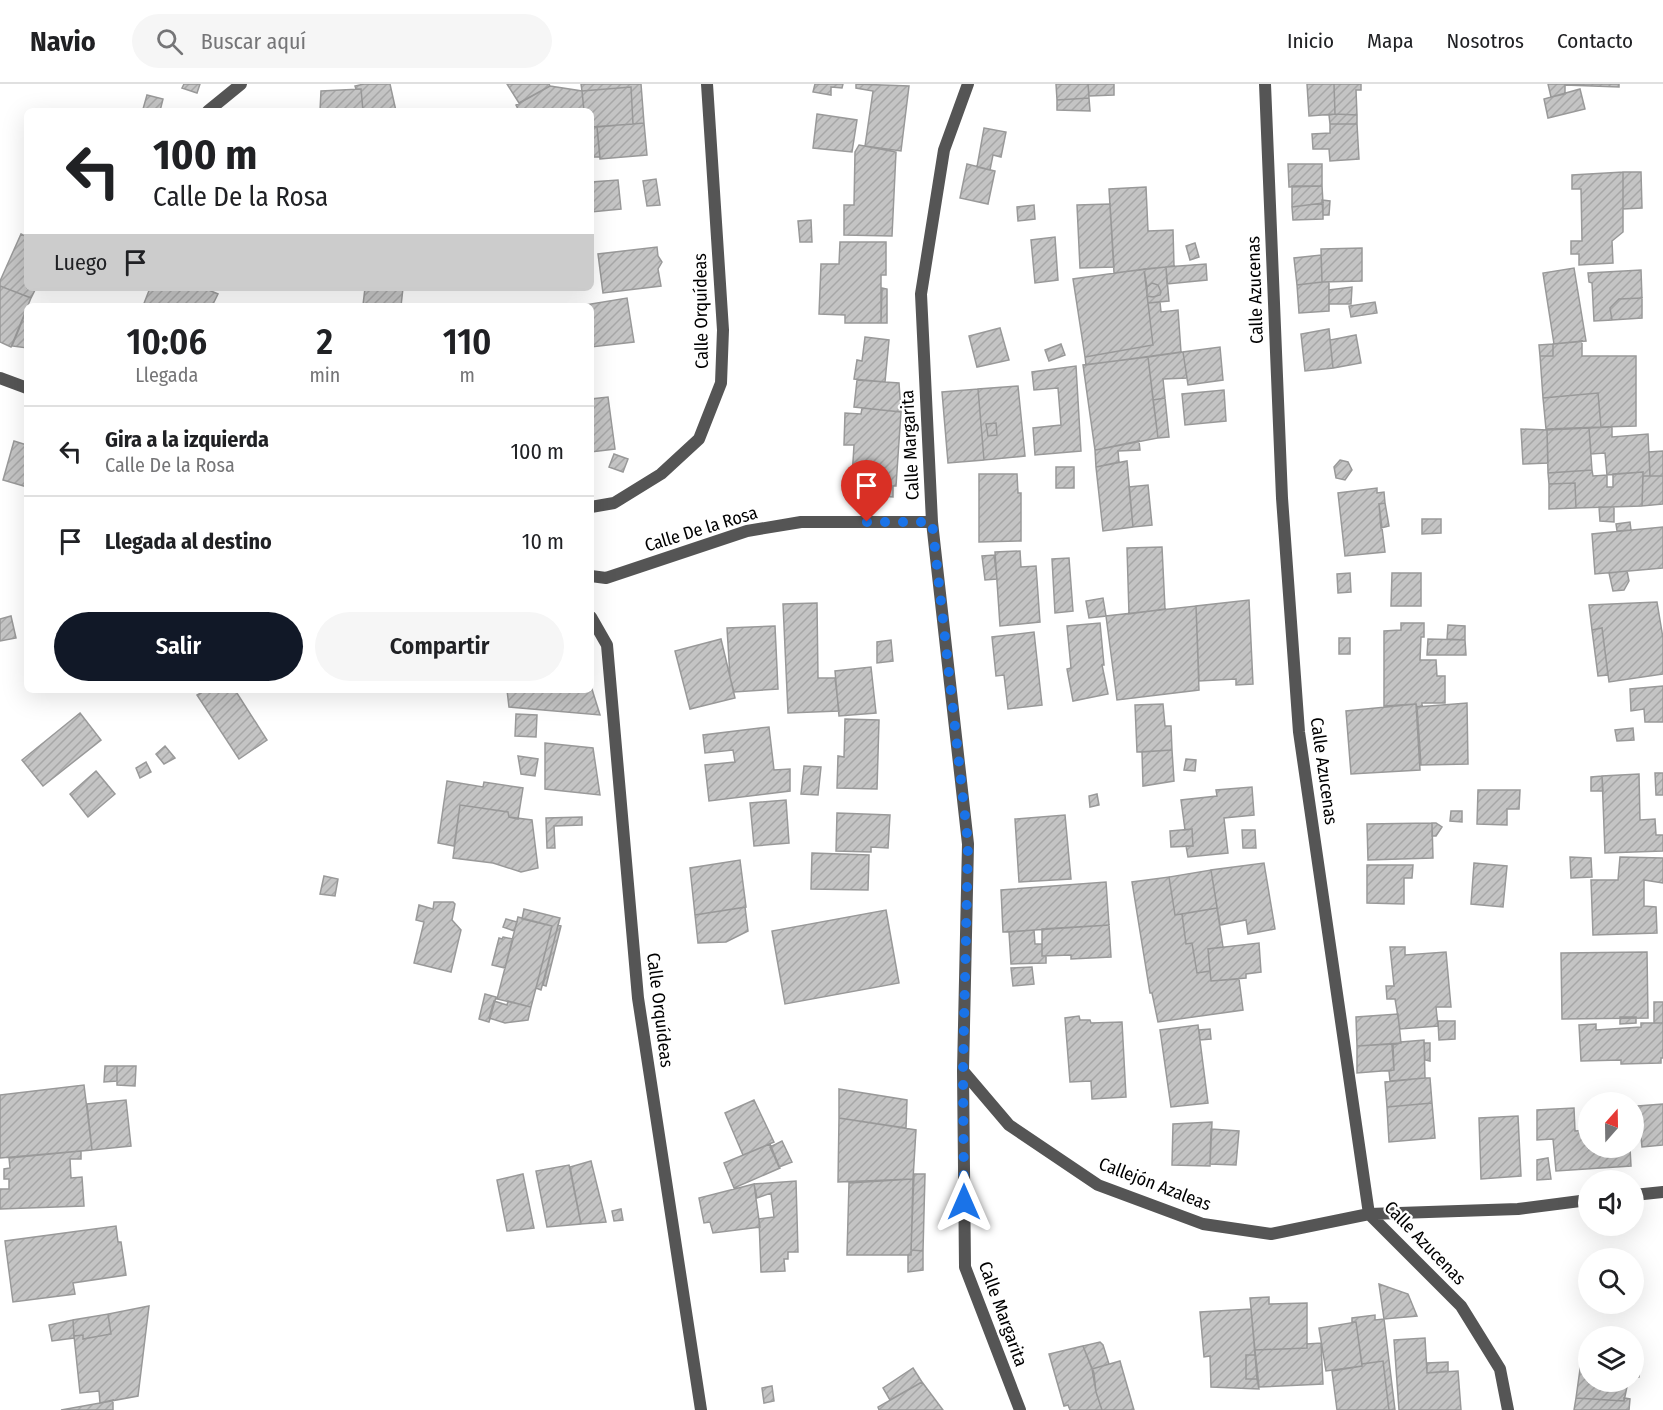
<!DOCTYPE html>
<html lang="es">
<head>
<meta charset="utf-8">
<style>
  body { margin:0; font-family:"Fira Sans Condensed",sans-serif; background:#f6f6f6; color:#202124; height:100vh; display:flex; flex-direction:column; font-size:22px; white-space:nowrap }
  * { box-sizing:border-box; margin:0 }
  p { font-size:20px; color:#757577 }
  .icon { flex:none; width:33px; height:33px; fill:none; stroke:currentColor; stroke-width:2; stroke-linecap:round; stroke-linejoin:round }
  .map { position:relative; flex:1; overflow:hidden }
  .drawer { position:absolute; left:24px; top:219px; width:570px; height:390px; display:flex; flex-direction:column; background:#fff; border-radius:9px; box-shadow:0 6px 24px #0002 }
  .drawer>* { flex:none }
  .banner { position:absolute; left:24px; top:24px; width:570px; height:183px; border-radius:9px; box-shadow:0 6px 24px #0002; background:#fff; color:#202124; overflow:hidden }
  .needle { width:39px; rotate:20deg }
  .tools { position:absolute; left:1578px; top:1008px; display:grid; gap:12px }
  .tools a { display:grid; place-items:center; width:66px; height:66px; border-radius:50%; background:#fff; box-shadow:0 6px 24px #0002; font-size:30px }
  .pin { position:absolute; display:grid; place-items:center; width:51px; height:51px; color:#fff; margin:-62px -26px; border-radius:50% 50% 50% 0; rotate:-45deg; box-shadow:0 0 6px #0007 }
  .pin .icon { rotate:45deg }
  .me { position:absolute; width:66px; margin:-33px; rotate:0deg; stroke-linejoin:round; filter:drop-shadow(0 0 4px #0008) }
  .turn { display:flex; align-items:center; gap:21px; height:126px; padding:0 30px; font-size:27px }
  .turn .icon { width:78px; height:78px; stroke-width:2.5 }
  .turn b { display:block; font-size:42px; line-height:51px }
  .then { display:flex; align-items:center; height:57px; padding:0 30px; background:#0003; gap:12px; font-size:22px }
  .eta { display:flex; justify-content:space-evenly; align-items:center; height:102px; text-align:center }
  .eta b { font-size:36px; font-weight:600; line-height:42px }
  .button { display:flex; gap:12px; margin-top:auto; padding:12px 30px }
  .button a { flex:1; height:69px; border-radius:36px; background:#111827; color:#fff; font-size:24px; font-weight:600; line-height:69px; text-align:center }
  .button a+a { background:#f6f6f6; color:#202124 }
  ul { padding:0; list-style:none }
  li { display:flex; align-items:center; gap:18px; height:90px; padding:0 30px; border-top:2px solid #e0e0e0 }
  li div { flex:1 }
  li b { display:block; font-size:22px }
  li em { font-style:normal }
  header { display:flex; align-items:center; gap:36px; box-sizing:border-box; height:84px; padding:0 30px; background:#fff; border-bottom:2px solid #e0e0e0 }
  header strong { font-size:28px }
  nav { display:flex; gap:33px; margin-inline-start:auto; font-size:21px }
  .search { width:420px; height:54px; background:#f6f6f6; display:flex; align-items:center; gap:15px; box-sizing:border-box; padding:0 21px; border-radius:33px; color:#757577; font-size:22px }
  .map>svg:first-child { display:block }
</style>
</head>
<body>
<header>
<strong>Navio</strong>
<div class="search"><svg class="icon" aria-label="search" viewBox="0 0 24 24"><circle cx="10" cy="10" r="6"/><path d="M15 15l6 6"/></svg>Buscar aquí</div>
<nav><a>Inicio</a><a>Mapa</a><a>Nosotros</a><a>Contacto</a></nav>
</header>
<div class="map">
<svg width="1663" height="1326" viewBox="0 0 1663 1326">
  <defs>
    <pattern id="building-hatch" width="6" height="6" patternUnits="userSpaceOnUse" patternTransform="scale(1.5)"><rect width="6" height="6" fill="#c4c4c4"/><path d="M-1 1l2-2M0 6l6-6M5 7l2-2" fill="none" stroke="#a7a7a7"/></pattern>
  </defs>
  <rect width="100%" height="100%" fill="#fff"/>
  <path fill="url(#building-hatch)" stroke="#999" stroke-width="1.5" fill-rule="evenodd" d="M184,0H200L197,9L182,4Z
    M364,0H390L396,27H363L361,5H356L355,2Z
    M507,0H549L550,2L519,19Z
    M581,0H641L644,39L633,40L631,3L582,7Z
    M815,0H843L842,4L831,3V11L813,8Z
    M856,0L909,2L901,67L865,62L873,7L856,4Z
    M1056,0H1088L1089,14L1057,16Z
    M1088,0H1114V11L1089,12Z
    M1307,0H1334L1335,30L1309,32Z
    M1334,0H1361V6H1356L1357,31L1335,30Z
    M1548,0H1565V10L1551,13Z
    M1565,0H1619V3L1565,1Z
    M550,2L582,7L584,27H519L516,21Z
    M631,3L633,40L591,43V27H584L582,7Z
    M361,5L363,27H320L321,7Z
    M1580,5L1585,25L1548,34L1544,15Z
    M147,11L163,15L160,27L143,25Z
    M1089,14L1090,27L1057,26V16Z
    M817,30L857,36L852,68L813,64Z
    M1335,30L1357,31V40H1330L1329,31Z
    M644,39L647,71L600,75L597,43Z
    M1330,40H1357L1359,75L1330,77L1329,65H1313L1312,50L1330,49Z
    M591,43H597L600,73H591Z
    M984,44L1006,48L1001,73L993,71L990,86L977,83Z
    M859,61L896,68L892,152L844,151V121H854L855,68Z
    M967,80L995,87L988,120L960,114Z
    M1288,80H1322V102L1289,103Z
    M1623,88V148L1612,157L1613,179L1579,181V170H1571V157H1582L1581,105H1572V91Z
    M1623,88H1641L1642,124L1623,125Z
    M656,95L660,121L647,122L643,97Z
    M618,96L621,125L591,128V98Z
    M1292,102H1322L1323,119L1292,123Z
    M1146,103L1148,147L1173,146L1174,182L1114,189L1109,105Z
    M1322,116L1330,117L1329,131H1323Z
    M1323,119V135L1293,136L1292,123Z
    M1110,120L1114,183L1080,184L1077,121Z
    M1034,121L1035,135L1018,137L1017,123Z
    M811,136L812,158H800L798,137Z
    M21,150L27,153V204H36L31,214L0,202V197Z
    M1055,153L1058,196L1035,199L1031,156Z
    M840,158H886V191H881V239H845V231L819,230L821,180H839Z
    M1195,159L1199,173L1190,176L1186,162Z
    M657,163L658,172L662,178L658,185L661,202L603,209L598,170Z
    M1362,164V197L1322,198L1321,165Z
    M1321,171L1322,198L1297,201L1294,174Z
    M1206,180L1207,196L1167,200L1166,183Z
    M1166,183L1169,217L1148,219L1147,212L1153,213L1160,211L1161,208L1158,201L1152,199L1147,203L1144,185Z
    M1574,184L1586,257L1554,260L1543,189Z
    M1144,185L1153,261L1085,273L1073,195Z
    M1641,186L1642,214L1619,215L1610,224L1612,236L1594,237L1592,199L1589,198L1588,189Z
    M1322,198H1329V227L1299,229L1297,201Z
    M1152,199L1158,201L1161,208L1160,211L1153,213L1147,212V203Z
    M0,202L31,214L11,263L0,258Z
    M1352,203L1351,220H1329V206Z
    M150,204H204L218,210L212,222H143Z
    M365,204H403L401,222L363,221Z
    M882,204L887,205V239H881Z
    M627,214L634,258L591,263V222H579Z
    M1642,214V234L1612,236L1610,224L1619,215Z
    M1160,218L1161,228L1178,226L1181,268L1086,281L1085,273L1153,261L1148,219Z
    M1375,218L1377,229L1351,233L1349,222Z
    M26,227L27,264L12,262L19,245Z
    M1000,244L1009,276L977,283L969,252Z
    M1329,245L1333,284L1305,287L1301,250Z
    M1356,251L1361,279L1333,284L1330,256Z
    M865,253L889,256L885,298L854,295L857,276L862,277Z
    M1582,257V272H1636V342L1601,343L1598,309L1543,314L1540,272H1553V260Z
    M1061,260L1065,271L1049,277L1045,266Z
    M1553,260V272H1540L1539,261Z
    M1220,263L1223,296L1188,301L1183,268Z
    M1183,268L1187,294L1163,295L1165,314L1153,316L1148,273Z
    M1148,273L1158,354L1095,366L1083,281Z
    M1076,282L1081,367L1035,371L1033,344L1061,341L1058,304L1034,306L1032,288Z
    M857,296L899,299L901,328L854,323Z
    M1018,302L1025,372L984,376L978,305ZM996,339L997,351L988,352L986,340Z
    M978,305L984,376L948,379L942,308Z
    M1224,306L1226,337L1185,341L1182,310Z
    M1598,309L1601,343L1546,345L1543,314Z
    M608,313L615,365L591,368V315Z
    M1165,314L1169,353L1158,354L1153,316Z
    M862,324L901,328L896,402H893V413L851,410L854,361H844L845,329L861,330Z
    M996,339L997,351L988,352L986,340Z
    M1612,343V353L1648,350L1650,392H1643V388L1607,391L1605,369L1591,370L1589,344Z
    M1589,344L1592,386L1548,389L1547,346Z
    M1521,345L1547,346L1548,379L1523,380Z
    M14,357L27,361V403L3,396Z
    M1139,357L1140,366L1118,367L1119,378L1096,383L1095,366Z
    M1663,367V392H1650L1649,368Z
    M614,370L628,375L623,388L609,383Z
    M1340,376L1348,378L1352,386L1345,396L1336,394L1334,383Z
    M1127,377L1133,443L1103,447L1096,383Z
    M1056,383H1074V404H1056Z
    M1592,386L1593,392L1607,391V403H1613V390L1643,388L1642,422L1576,424L1575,399L1549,400L1548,389Z
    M979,390H1017L1018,409H1021V457L979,458Z
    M1643,392H1663V420L1642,422Z
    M1575,399L1576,424L1549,425V400Z
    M1148,401L1152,441L1133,443L1129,403Z
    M1377,404V409L1384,408L1385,419L1379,420L1385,468L1345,472L1338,409Z
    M1385,419L1389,442L1381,444L1379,420Z
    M1599,423H1614V438L1600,437Z
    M1422,435H1441V449L1422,450Z
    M1630,438L1631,446L1617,447L1616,440Z
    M1663,443V484L1595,490L1592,450Z
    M1162,463L1165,525L1129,530L1127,464Z
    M1020,467L1021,483L1036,482L1040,538L1000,542L995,468Z
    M994,471L997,495L985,496L982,472Z
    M1069,474L1073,527L1055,529L1052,475Z
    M1627,487L1629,497L1624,506L1613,507L1609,489Z
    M1350,489L1351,508L1338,509L1337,490Z
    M1392,489H1421V522H1391Z
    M1103,514L1106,532L1089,534L1086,517Z
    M1249,516L1253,600L1236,601V595L1199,597L1196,522Z
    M1657,518L1663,554V590L1609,598L1602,544L1592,546L1589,521Z
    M817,519L818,594H835L839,627L788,629L783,520Z
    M1196,522L1199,606L1117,616L1106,532Z
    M11,532L16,554L0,557V535Z
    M1100,539L1104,581H1102L1108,610L1073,617L1067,585L1071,584L1067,542Z
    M1401,539H1424V553H1421L1420,576H1436L1437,592H1445V619H1422V622L1417,623L1416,620L1384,622V547L1401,546Z
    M1448,541L1465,542V556L1447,555Z
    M775,542L778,605L734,608L730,593L727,544Z
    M1602,544L1608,591L1598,592L1592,546Z
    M1034,548L1042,621L1008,625L1004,591L996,592L992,553Z
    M1339,554H1350V570H1339Z
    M721,555L735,614L690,625L675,567Z
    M1428,555L1465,556L1466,571H1427Z
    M891,556L893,577L877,579V558Z
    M871,583L876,629L839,632L835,587Z
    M591,602L600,631L509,623L507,606H591Z
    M1663,602V638H1645L1644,625L1631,627L1630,605Z
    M206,606H235L267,656L239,675L197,611Z
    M1467,619L1468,680L1421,681L1417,623Z
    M1163,620L1165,642H1171L1172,666L1137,668L1135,621Z
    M1416,620L1420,686L1351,690L1346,627Z
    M80,629L101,656L43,702L22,676Z
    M516,630L537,631L536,653L515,652Z
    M845,635L879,636L877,705L837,704L838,672L844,673Z
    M769,643L774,686L790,685V707L709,717L705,681L735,678L733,666L705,669L703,651Z
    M1633,644L1634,656L1617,657L1615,646Z
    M545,659L593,664L600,711L545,705Z
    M165,662L175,674L164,680L156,670Z
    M1172,666L1174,697L1143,702L1142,668Z
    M518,672L538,675L535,692L521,690Z
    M1186,675L1196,676L1195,687L1184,686Z
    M146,678L151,688L140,694L136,684Z
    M804,682L821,683L818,711L801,710Z
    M96,687L115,710L88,733L70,710Z
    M1655,689H1663V711H1656Z
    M1639,690L1640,736L1655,735L1656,751H1663V767L1605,769L1602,692Z
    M1602,692L1603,707H1591V693Z
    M447,697L483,703L484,698L523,704L518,735L509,733L508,728L460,721L454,762L438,759Z
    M1252,703L1254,731L1224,734L1228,769L1188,773L1186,762H1193L1192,745L1185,746L1181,716L1217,712L1216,706Z
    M1478,706H1520L1519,725H1507V741L1477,740Z
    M1097,710L1099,721L1090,723L1089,712Z
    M786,716L789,759L754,762L750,719Z
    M460,721L508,728L509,733L532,736L538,784L521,788L493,779L453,774Z
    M1451,727H1462V738L1450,737Z
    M837,729L890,731L888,764L871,763V768L836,767Z
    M1065,731L1071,795L1019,798L1015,735Z
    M582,733V741L554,742L555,764H547L546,734Z
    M1432,739L1433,774L1368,776L1367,740Z
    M1432,739H1436L1442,743L1436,752H1432Z
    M1192,745L1193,762L1171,763L1170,747Z
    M1242,746H1255L1256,764H1243Z
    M812,769L869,771L868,806L811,805Z
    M1570,773L1591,774L1592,793L1571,794Z
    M1620,773L1663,774V799L1644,796V822L1656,823L1657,849L1593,851L1591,796H1618Z
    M740,776L746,823L695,831L690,784Z
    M1264,779L1275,845L1248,850L1246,836L1220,841L1211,786Z
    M1474,779L1507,782L1503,823L1471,820Z
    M1367,781H1413L1412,794H1404V820L1367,819Z
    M1211,786L1217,824L1175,831L1169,793Z
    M324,792L338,795L335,812L320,810Z
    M1169,793L1175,831L1182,830L1186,860L1192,859L1197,889L1210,887L1211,897L1239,895L1243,926L1158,938L1152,909H1150L1132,798Z
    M1106,798L1109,841L1003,848L1001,806Z
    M434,818H453L455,820L452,836L461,846L451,888L414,879L424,838L416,836L419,821L433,825Z
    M745,823L748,847L726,858L698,859L695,831Z
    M1217,824L1223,863L1208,865L1210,887L1197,889L1192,859L1186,860L1182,830Z
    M524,825L560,834L541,906L536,904L552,842L522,835Z
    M886,826L899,899L785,920L772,847Z
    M518,833L552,842L531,923L497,915Z
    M506,835L517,838L514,847L503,843Z
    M558,841L561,842L546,902L543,901Z
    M1109,841L1111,873L1071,875V871L1042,872V845Z
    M1034,846L1035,860H1042V872H1046V879L1011,880L1009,848Z
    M503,853L513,855L505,884L492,881L499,854L502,855Z
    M1259,859L1261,888L1246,890V894L1211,897L1208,865Z
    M1390,863H1405V871L1446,868L1451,923H1436L1438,942L1400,945L1395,915H1387L1386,902H1394Z
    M1647,868L1648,934L1562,935L1561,869Z
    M1032,883L1034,900L1013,902L1011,884Z
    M485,910L496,913L489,938L479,935Z
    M494,917L507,921L508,917L531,923L528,936L505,939L489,934Z
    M1654,918H1663V939H1654Z
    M1398,930L1401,959L1357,962L1356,933Z
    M1079,932L1080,936H1090L1091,939L1122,938L1126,1013L1092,1015L1091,997L1070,998L1065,934Z
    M1620,933H1636V939L1620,940Z
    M1438,937H1455V955L1439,956Z
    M1641,939H1663V974H1661V979L1621,980V976L1581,977L1579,941L1596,940V946L1641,943Z
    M1198,941L1208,1019L1171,1023L1160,946Z
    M1210,945L1211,955L1200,956L1199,946Z
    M1424,956L1425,994L1390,997L1389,987L1394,986L1392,961L1401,959V958Z
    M1424,959H1430V977L1425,976Z
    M1393,960L1394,986L1357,989V962Z
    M105,982H117V997L104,998Z
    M117,982H136L135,1002L117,1001Z
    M1425,994H1430L1432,1019L1387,1023L1385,998Z
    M84,1001L92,1066L0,1074V1011Z
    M839,1005L907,1016L906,1044L839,1034Z
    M126,1016L131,1062L92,1066L87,1020Z
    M754,1016L774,1058L743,1071L725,1029Z
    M1432,1019L1435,1054L1389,1058L1387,1023Z
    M1663,1020V1061L1642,1063L1638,1022Z
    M1574,1024L1575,1047L1588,1046V1064H1630L1631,1082L1556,1087L1553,1055L1537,1056V1026Z
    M1518,1032L1521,1092L1481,1095L1479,1034Z
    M839,1034L916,1046L913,1095L838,1098Z
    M1212,1038L1210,1082L1172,1081L1173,1040Z
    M1211,1045L1239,1047L1236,1081L1210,1080Z
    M782,1057L792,1078L779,1083L770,1063Z
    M770,1060L780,1084L734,1104L724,1079Z
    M81,1067V1075H70L71,1094L82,1093L84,1122L0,1125V1105H9V1095H4V1085L10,1084L9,1074Z
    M1548,1074L1551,1095L1537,1096V1076Z
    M591,1077L606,1138L581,1140L570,1083Z
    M569,1081L581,1140L547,1143L536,1087Z
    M523,1090L534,1144L507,1147L497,1096Z
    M914,1090H925L923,1167L911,1166Z
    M913,1095L911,1171H847L849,1099Z
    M796,1097L798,1168H788V1175H784L785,1187L761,1188L759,1135L774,1133L771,1109L757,1114L754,1100Z
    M754,1100L760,1143L713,1149L710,1138L704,1139L699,1114Z
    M621,1125L623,1136L614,1137L612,1127Z
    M116,1142L118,1158H121L126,1191L73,1199L75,1210L13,1218L5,1157Z
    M911,1166L923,1167V1186L908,1188V1171H911Z
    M1379,1200L1408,1210L1417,1232L1384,1235Z
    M1269,1213V1220L1307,1219V1264L1255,1266L1250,1214Z
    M149,1222L138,1312L100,1319L99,1307L80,1309L74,1252L83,1251V1255L111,1250L108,1230Z
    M1251,1225L1255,1271H1246V1295H1257L1259,1305L1211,1303L1210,1272L1204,1273L1200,1228Z
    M108,1230L111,1250L83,1255V1251L74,1252L73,1236Z
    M1375,1231V1236L1384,1235L1395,1326H1389L1383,1277L1362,1280L1356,1238H1352V1234Z
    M73,1236L74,1254L52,1257L49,1241Z
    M1356,1238L1362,1282L1326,1287L1319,1244Z
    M1425,1254L1427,1289L1458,1287L1461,1326H1399L1394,1256Z
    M1100,1258L1103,1261L1109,1280L1092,1285L1083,1262Z
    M1321,1259L1323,1300L1259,1303L1255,1266L1307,1264V1260Z
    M1083,1262L1094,1289L1096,1308L1102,1326H1070L1068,1321L1064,1322L1049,1270Z
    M1634,1269H1640L1639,1293H1634Z
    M1246,1271H1255L1257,1295H1246Z
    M1582,1271H1588V1298H1628L1624,1317L1576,1314Z
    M1120,1277L1134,1326H1102L1096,1308L1092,1285Z
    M1383,1277L1389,1326H1337L1332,1287L1362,1282V1280Z
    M1448,1278V1287L1427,1289V1279Z
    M913,1284L922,1298L890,1316L883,1304Z
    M922,1298L943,1326H879L878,1323Z
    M772,1302L774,1317L764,1319L762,1304Z
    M1576,1314L1624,1317V1314L1630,1315L1629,1326H1574Z
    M113,1316V1326H61L100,1319Z"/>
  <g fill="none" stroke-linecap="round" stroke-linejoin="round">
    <path stroke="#555" stroke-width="12" d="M968,0L944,66L921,210L932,438L968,760L963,987L965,1183L1020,1326
      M1265,0L1282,414L1299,648L1369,1130L1461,1222L1500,1285L1508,1326
      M208,27L241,0
      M0,294L27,304
      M591,423L614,419L661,390L699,355L721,299L723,246L707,0
      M591,492L606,494L747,447L801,438H932
      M591,533L607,561L638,914L701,1326
      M963,987L1009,1041L1098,1101L1203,1140L1271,1150L1369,1130L1518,1125L1588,1116
      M1634,1111L1663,1108"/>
  </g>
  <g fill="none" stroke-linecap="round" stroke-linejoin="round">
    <path stroke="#1a73e8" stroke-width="10" stroke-dasharray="0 18" d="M867,438H932L968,759L963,987L964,1118"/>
  </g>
  <g text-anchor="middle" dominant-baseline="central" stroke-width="4.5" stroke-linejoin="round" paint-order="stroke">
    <g font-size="18" fill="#000" stroke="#fff">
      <text transform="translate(1255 206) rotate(-92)">Calle Azucenas</text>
      <text transform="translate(701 227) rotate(-91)">Calle Orquídeas</text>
      <text transform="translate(910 361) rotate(-93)">Calle Margarita</text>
      <text transform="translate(701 445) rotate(-17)">Calle De la Rosa</text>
      <text transform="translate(1324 687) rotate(82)">Calle Azucenas</text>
      <text transform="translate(660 926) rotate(83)">Calle Orquídeas</text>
      <text transform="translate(1155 1100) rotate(21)">Callejón Azaleas</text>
      <text transform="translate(1425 1159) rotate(46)">Calle Azucenas</text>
      <text transform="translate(1003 1230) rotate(70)">Calle Margarita</text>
    </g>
  </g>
</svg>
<div class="tools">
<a><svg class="needle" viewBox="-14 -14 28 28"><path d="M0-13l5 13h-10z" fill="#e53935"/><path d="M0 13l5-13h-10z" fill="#757577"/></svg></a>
<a><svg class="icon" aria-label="sound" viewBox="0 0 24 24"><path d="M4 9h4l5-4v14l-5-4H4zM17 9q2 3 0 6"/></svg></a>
<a><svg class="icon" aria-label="search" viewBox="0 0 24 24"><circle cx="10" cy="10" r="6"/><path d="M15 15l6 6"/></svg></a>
<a><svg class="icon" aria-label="layers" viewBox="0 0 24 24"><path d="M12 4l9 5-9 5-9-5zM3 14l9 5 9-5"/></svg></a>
</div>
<div class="pin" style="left:867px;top:438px;background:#d93025"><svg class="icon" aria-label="arrive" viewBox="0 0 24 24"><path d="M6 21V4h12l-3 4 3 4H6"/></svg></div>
<svg class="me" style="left:964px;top:1118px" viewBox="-20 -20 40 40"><path d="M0-17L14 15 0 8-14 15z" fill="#1a73e8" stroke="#fff" stroke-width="4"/></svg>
<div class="banner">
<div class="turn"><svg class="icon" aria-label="left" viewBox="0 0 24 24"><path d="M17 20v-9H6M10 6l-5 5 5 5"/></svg><div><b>100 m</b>Calle De la Rosa</div></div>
<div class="then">Luego<svg class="icon" aria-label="arrive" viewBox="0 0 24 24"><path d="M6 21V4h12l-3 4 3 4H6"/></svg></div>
</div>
<section class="drawer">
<div class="eta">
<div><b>10:06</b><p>Llegada</p></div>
<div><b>2</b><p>min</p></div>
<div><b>110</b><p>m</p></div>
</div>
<ul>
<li><svg class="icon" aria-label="left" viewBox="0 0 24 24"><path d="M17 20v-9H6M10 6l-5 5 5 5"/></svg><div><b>Gira a la izquierda</b><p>Calle De la Rosa</p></div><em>100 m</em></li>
<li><svg class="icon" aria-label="arrive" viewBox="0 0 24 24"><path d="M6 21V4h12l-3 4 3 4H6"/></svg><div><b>Llegada al destino</b></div><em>10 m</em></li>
</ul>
<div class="button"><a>Salir</a><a>Compartir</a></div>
</section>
</div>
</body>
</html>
